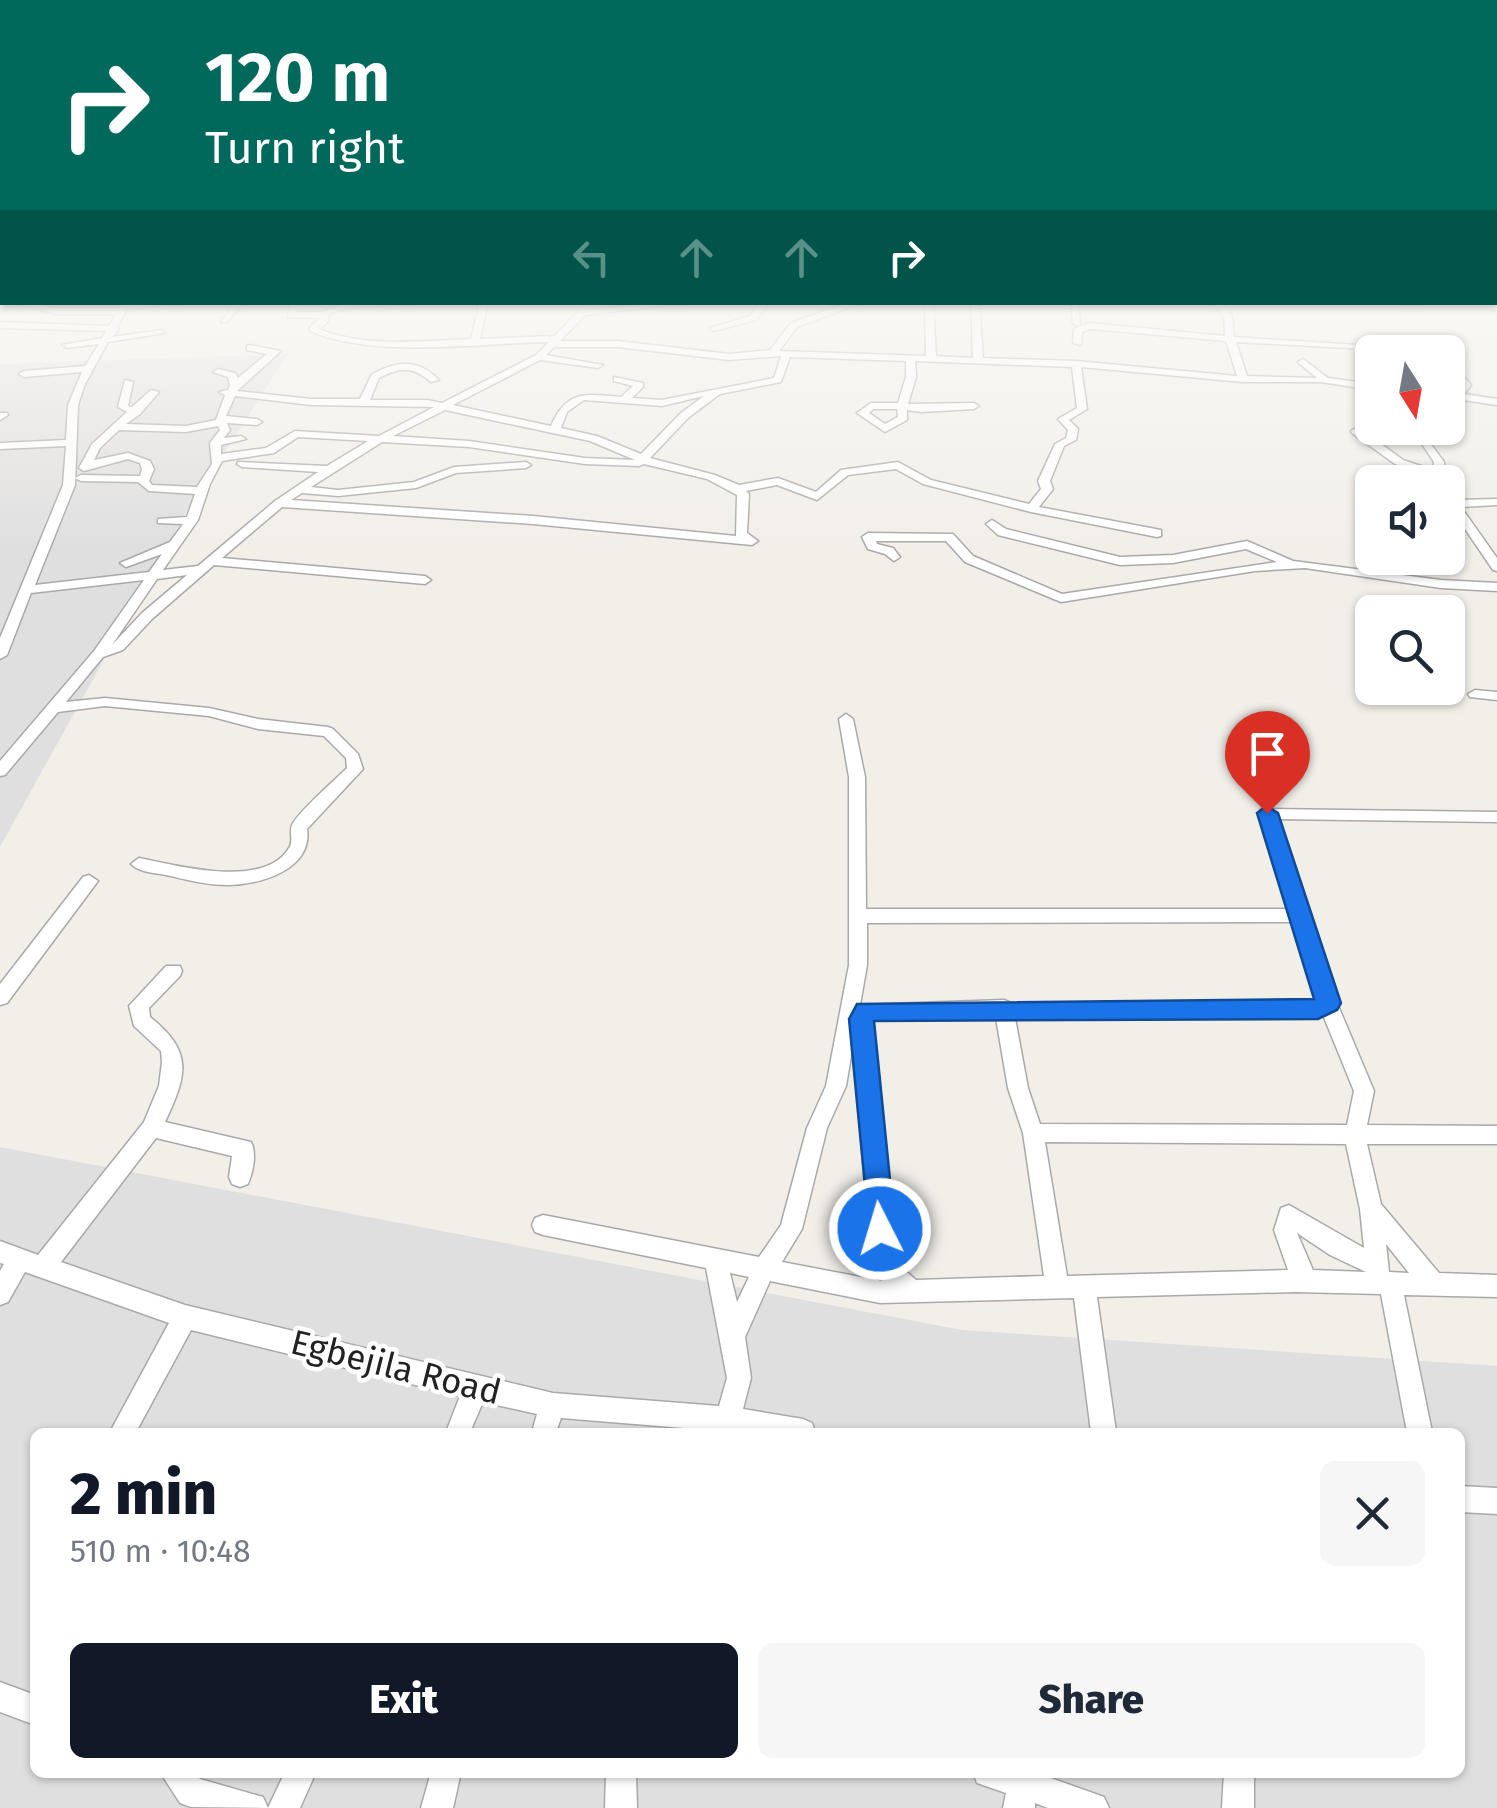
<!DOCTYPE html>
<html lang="en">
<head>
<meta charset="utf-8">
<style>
  body { margin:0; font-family:"Fira Sans",sans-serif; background:#f6f6f7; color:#1f2937; height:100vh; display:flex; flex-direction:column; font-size:38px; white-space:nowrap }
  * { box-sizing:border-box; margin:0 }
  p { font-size:32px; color:#747a83 }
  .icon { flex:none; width:55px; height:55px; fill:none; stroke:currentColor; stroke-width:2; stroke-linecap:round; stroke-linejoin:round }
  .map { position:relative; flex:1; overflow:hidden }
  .drawer { position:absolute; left:30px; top:1428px; width:1435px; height:350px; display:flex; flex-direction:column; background:#fff; border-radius:15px; box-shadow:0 2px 8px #0004 }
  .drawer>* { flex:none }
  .top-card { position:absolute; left:0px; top:0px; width:1498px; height:305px; box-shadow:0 2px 8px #0004; background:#00695c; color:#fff; overflow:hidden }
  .needle { width:65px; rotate:169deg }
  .buttons { position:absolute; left:1355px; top:335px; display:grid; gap:20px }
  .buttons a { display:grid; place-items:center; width:110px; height:110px; border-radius:15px; background:#fff; box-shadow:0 2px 8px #0004; font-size:50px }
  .pin { position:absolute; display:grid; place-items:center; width:85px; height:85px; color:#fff; margin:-102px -42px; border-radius:50% 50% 50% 0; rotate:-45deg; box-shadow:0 0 10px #0007 }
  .pin .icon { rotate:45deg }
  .me { position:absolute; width:110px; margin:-55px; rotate:355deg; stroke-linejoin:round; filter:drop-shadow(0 0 8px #0008) }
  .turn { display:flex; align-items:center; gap:35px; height:210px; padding:0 40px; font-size:45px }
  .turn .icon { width:130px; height:130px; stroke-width:2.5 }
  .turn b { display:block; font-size:70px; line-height:85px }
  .lanes { display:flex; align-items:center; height:95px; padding:0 40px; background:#0003; justify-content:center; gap:50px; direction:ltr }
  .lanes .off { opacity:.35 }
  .round { display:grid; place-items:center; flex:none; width:105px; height:105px; border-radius:15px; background:#f6f6f7 }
  .headline { display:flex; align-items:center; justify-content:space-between; height:170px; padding:0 40px }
  h1 { font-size:60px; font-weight:800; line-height:75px; color:#111827 }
  .primary-button { display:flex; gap:20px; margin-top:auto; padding:20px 40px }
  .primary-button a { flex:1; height:115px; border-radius:15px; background:#111827; color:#fff; font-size:40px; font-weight:800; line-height:115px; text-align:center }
  .primary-button a+a { background:#f6f6f7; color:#1f2937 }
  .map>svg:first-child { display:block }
</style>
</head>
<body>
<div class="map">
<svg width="1497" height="1808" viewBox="0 0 1497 1808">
  <rect width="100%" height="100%" fill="#f2efe9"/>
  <path fill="#e0dfdf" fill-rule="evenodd" d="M288,354L183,517L0,847V364Z
    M0,1147L962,1330L1497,1366V1808H0ZM35,1432H1460V1772H35Z"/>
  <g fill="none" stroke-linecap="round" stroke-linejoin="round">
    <defs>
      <path id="minor" d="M1495,295H1497V299H1495Z
        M0,298L2,299L5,303L0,304Z
        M12,302H29L55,308H119L122,302H195L127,309L117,327L119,329L112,337L161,330L165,333L108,342L85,384L78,405L75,485L35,585L149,572L162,554L126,567L120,563L170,542L183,524L158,523V519L187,517L195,494L149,491L138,482L81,481L75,478L81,475L140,476L142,469L140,463L128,459L84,471L79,468L92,444L127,412L118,407L125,380L133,382L128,406L132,407L151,390L159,392L140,414L126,424L186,426L216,420L225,395L219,392L228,390L230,385L228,377L213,372L218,369L235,373L238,378L267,354L247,350V346L250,345L281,351L237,391L311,399H360L372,374C398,361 417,358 439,380L431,382C412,366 401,367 379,378L370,400H427L442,403L536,355L549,342C479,343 373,359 310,331V327L320,318L288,317L291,302H299L296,312H322L348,302H441L349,308L330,313L327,323L319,329C364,348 423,341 471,339L480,302H488L480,339L554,336L588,302H597L590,310L662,302H696L585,315L560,341H618L729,354L770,350L791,323L850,302H864L797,327L779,351L926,356L925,302H933L936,356L973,358L971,302H979L983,358L1076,361L1237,376L1226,341L1091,329L1082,332L1081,345L1073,343L1074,329L1090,323L1225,336L1224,316L1212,303L1220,302L1232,315L1234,337L1358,345L1379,342L1422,352L1236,342L1247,376L1317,378L1300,364L1298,362L1303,359L1328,378L1372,384V390L1321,382H1243L1081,367L1087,409L1069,420L1078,429L1076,440L1064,446L1050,481L1053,489L1039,507L1161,530V536L1157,537L1031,512L923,484L896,469L848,475L817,500L777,485L746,491L749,494L747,533L758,541L752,545L533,524L282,507L222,558L425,576L431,580L425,584L214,565L152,619L123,650L103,657L66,702L105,698L209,708L258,719L328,727L333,729L358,754L363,769L307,829C313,869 260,885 228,885C207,885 187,880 166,875C154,873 139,872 131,864L139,858C176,865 264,890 289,848C294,841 289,832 292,825C298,812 335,780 347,768L346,758L324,736L258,729L209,716L105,706L58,712L5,775L0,776V761L94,651L144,580L31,593L7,655L0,659V638L63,485L66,446L0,449V443L66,440L68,405L82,372L24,377L19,374L24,371L85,366L99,344L67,348L62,345L102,338L106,331L0,328V322L109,326L116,314H55ZM554,347H618L729,360L781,356L774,378L662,400L632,398L643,387V383L614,377V381L633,386L621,397C586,394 567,389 551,426L453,405L540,360L598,368L603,365L546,355ZM790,357L906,361V377L898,403H871L857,413L885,432L907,420V410L921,412L974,409L979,406L974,403L908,404L916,377L915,361L1072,367L1077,408L1058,419L1068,430L1066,438L1055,444L1038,481L1041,489L1029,504L931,480L898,462L841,470L816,492L778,478L739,485L715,475L650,458L689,417L720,394L781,382ZM235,396L311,405L434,407L379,436L295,431L266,448L221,454V445L246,439L241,436L224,438L230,430L227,423L257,425L262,422L257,419L226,416ZM704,396L681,413L641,454L597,436L561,428L567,412L584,400L662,406ZM873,409H897L898,417L885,424L869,413ZM445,410L590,441L635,460L585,458L469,441L393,436ZM218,426L220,430L210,443L212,464L197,487L152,485L149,481L154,469L150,461L128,453L94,460L100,448L119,430L186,432ZM298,437L368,441L327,466L238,462L237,464L242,467L318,472L275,501L198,566L163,570L198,520L210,484L222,461L274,453ZM382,442L469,447L585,464L639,466L644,464L707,479L737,495L736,536L533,516L291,500L302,493L338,496L416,488L456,473L526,468L531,465L526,462L454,467L414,482L338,490L311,487ZM187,575L142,613L112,645L157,579Z
        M235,302H244L227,322H221Z
        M760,302H769L756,320L714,331L710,328L750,316Z
        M1071,302L1078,304L1080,326L1073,324Z
        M1435,302L1407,306L1403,303V302Z
        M1448,359L1471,385L1464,394L1497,399V405L1448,398V392L1454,393L1461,385L1448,368Z
        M0,413H7L8,415L0,420Z
        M1356,428L1427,435L1431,433L1430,428H1440L1442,434L1430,443L1444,462L1445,482H1432L1419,472L1395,464L1352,433L1351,431ZM1369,435L1420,441L1434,462L1433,473L1427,468L1403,460Z
        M1448,493L1457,500L1497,499V505L1461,507L1497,558V571L1493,570L1448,504Z
        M992,520L1006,529L1120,557L1173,555L1247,541L1293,561L1441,580L1497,583V591L1441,588L1305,568L1255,571L1061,602L965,562L946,541H876L877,544L893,548L900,557L894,561L885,554L868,549L862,537L868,533L953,534L973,556L1062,594L1277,562L1246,549L1173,563L1120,565L998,535L986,524Z
        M1475,690L1497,692V700L1470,697L1468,694Z
        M846,714L853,719L865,777L866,909H1289L1259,813L1261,809L1497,812V822L1277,819L1337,1003L1374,1091L1367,1125L1497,1126V1144H1367L1381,1204L1439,1273L1497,1275V1297L1404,1295L1432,1432H1407L1381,1294L1295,1292L1097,1297L1116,1432H1091L1074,1298L880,1303L770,1281L745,1337L751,1378L743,1409L803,1419L812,1423L815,1432H733L561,1418L556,1432H532L537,1414L483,1402L470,1432H446L460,1396L191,1330L136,1432H110L169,1323L25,1272L8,1302L0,1305V1271L4,1264L0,1263V1241L38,1255L144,1122L159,1086L162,1062L161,1051L134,1026L129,1006L166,966H180L182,971L180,976L149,1008L150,1017C194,1052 187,1075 165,1122L251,1142C257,1154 253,1172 248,1184L240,1187L232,1184L229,1177L232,1156L156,1138L61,1262L185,1305L553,1393L719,1406L727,1378L706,1268L543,1235L535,1232L532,1225L535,1218L543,1215L759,1257L781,1225L807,1128L826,1086L849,965V777L839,719ZM1293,922L1317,1000L1314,1001L1011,1003L1004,1000L860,1005L867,965V923ZM1323,1015L1354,1091L1347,1125L1040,1124L1028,1088L1015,1018ZM996,1018L1008,1088L1023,1133L1044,1276L916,1280L894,1261L871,1020ZM853,1044L872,1266L882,1281L782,1262L802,1229L827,1128L846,1086ZM1045,1142L1346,1144L1360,1209L1364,1248L1289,1205L1281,1208L1274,1230L1288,1270L1067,1276ZM1297,1233L1330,1255L1366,1272L1313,1270ZM1386,1244L1409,1273L1389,1272ZM730,1273L749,1277L737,1302Z
        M89,875L98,881L95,885L7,1003L0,1005V984L83,877Z
        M1460,1486L1497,1488V1514L1460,1512Z
        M0,1682L35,1695V1725L0,1712Z
        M160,1772H195L200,1779L263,1797L268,1808L191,1807L180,1803Z
        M285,1772H316L300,1808H268Z
        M431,1772H461L453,1808H421Z
        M606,1772H636L637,1808H605Z
        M973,1772H1034L1104,1797L1109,1808H1048L1035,1803V1808H1003L1006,1793L977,1783Z
        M1224,1772H1254V1808H1222Z"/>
    </defs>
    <use href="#minor" stroke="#a9a9a9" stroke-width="3"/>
    <use href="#minor" fill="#fff" fill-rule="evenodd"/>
  </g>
  <linearGradient id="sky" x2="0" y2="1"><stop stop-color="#8fc0e4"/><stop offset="0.54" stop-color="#f9f8f5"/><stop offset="1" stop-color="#f9f8f5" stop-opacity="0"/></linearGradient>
  <rect width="1497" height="548" fill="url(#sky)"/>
  <path fill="#1a73e8" stroke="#114b97" stroke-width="2.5" d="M1267,806L1278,813L1341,1003L1337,1010L1318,1019L874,1021L895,1229L890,1238L880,1242L870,1238L849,1019L857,1004L1314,999L1257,813Z"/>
  <g text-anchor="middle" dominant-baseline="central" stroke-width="9" stroke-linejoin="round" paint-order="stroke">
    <g font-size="35" fill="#222" stroke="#fff">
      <text transform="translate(396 1367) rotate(14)">Egbejila Road</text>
    </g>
  </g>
</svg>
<div class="buttons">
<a><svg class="needle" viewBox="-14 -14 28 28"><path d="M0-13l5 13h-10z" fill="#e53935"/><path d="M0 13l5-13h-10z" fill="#747a83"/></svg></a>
<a><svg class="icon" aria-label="sound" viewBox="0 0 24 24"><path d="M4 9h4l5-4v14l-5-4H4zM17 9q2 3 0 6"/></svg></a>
<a><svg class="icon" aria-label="search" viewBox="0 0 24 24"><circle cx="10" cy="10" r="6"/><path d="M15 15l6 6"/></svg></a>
</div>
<div class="pin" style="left:1267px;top:813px;background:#d93025"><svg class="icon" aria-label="arrive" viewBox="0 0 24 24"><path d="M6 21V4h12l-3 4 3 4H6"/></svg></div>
<svg class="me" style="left:880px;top:1229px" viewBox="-20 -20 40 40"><circle r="17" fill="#1a73e8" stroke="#fff" stroke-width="3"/><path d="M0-11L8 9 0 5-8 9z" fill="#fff"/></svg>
<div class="top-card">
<div class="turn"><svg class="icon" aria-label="right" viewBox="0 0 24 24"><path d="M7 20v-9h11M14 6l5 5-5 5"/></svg><div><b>120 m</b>Turn right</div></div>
<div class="lanes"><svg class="icon off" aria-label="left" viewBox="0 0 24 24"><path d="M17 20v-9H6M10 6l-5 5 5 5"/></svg><svg class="icon off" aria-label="ahead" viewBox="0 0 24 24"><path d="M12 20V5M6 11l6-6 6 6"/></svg><svg class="icon off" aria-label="ahead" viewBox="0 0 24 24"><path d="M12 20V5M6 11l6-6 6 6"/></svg><svg class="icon" aria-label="right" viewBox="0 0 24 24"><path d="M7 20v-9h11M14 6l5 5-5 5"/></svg></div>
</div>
<section class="drawer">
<div class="headline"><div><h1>2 min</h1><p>510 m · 10:48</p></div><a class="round"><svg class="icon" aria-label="close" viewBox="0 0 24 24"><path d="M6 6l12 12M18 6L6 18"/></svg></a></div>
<div class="primary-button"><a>Exit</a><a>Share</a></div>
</section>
</div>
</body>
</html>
